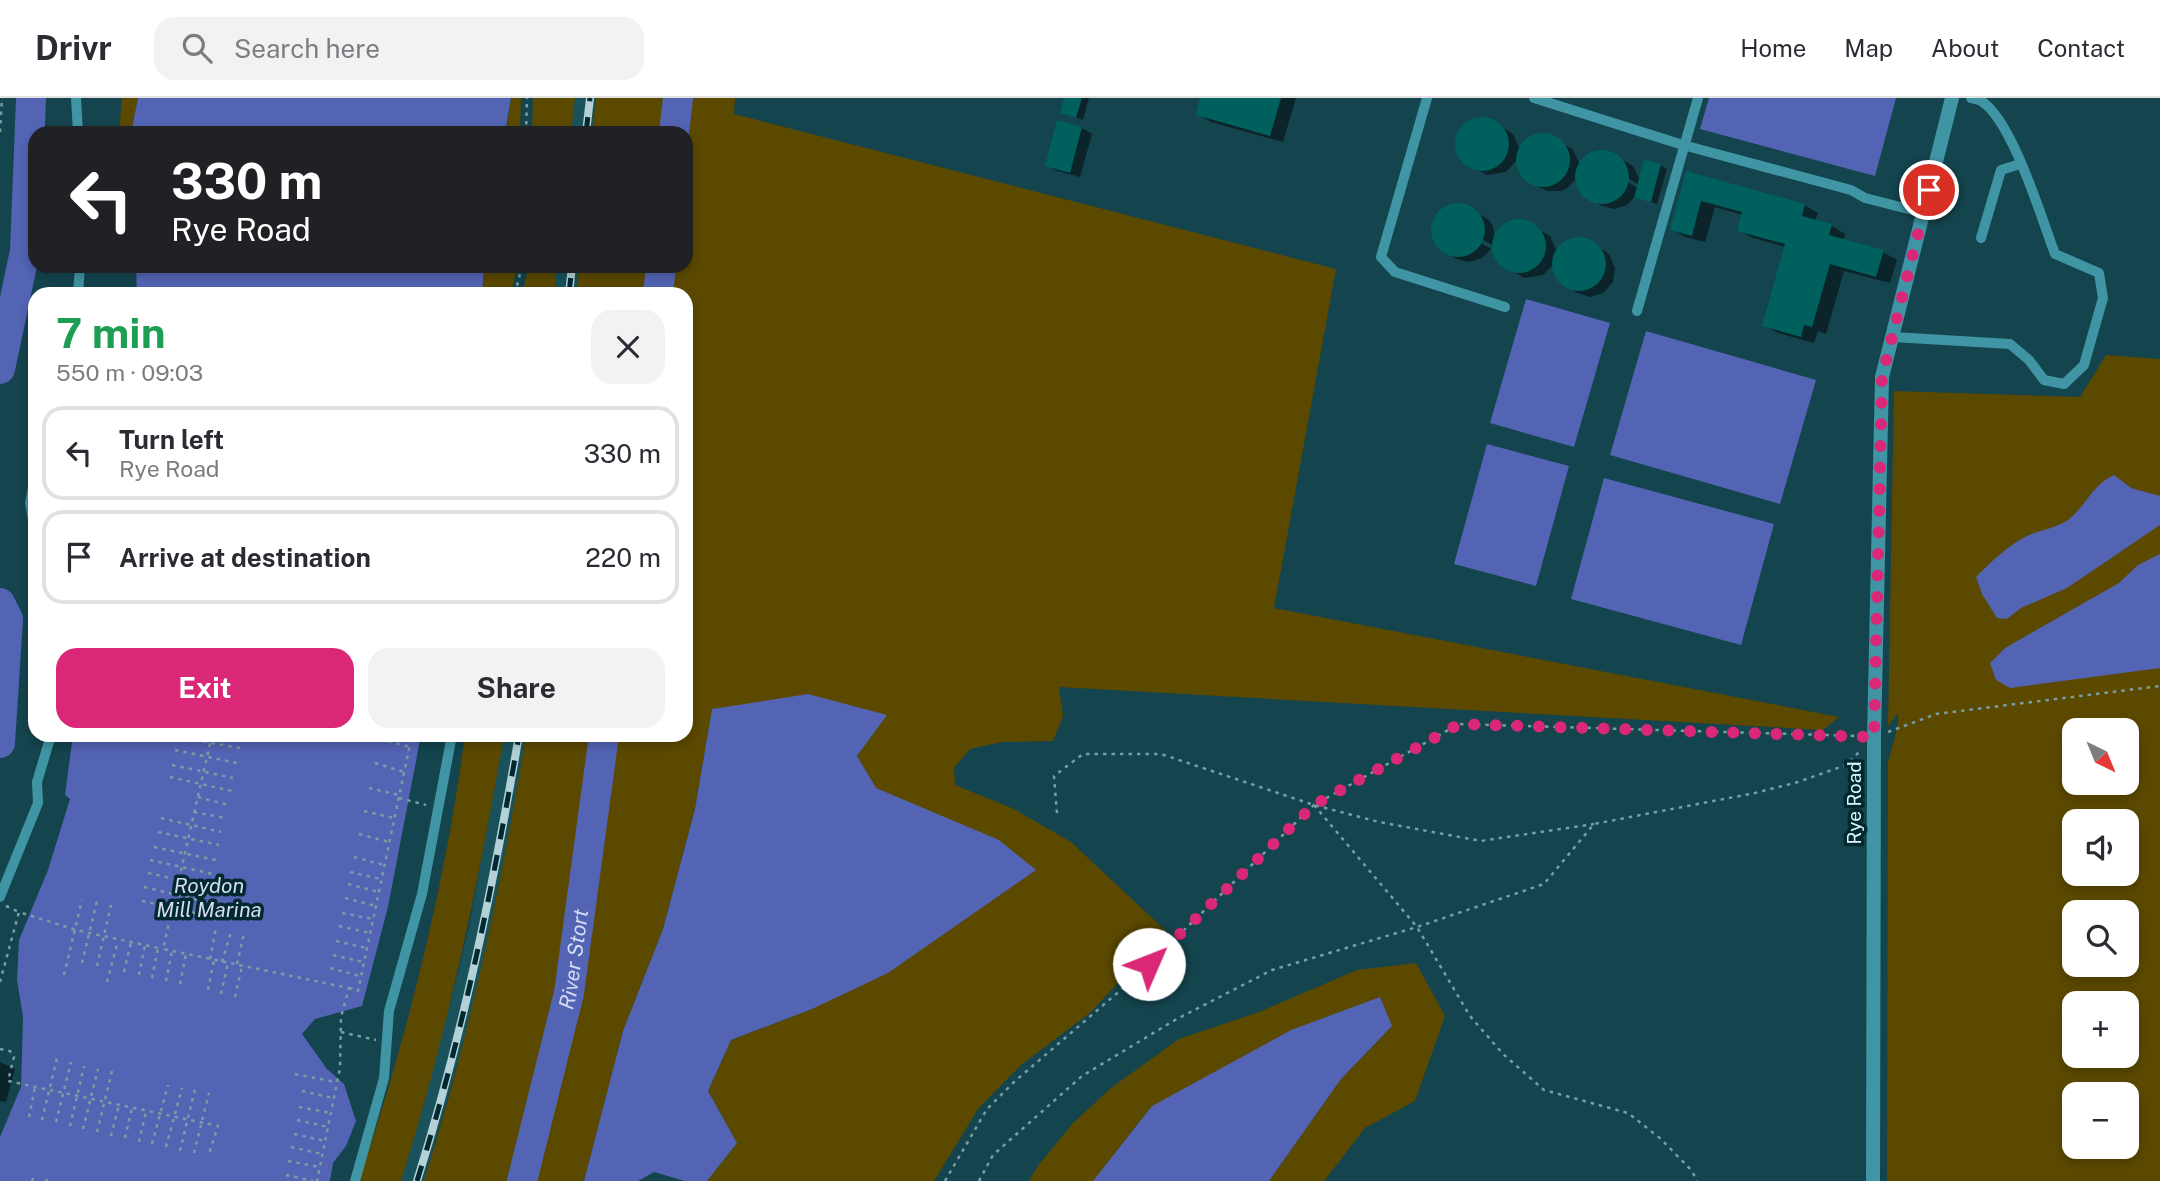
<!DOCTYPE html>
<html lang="en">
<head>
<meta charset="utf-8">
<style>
  body { margin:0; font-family:"Public Sans",sans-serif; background:#f2f2f3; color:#2b2b33; height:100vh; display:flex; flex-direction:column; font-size:26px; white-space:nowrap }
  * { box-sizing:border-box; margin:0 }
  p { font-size:23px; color:#7c7c81 }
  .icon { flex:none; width:38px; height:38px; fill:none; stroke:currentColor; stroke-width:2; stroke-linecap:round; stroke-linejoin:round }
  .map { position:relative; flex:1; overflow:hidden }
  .panel { position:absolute; left:28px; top:189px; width:665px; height:455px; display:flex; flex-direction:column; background:#fff; border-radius:21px; box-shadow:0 4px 10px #0003 }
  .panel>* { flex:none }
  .banner { position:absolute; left:28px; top:28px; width:665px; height:147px; border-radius:21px; box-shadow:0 4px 10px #0003; background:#202124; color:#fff; overflow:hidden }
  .needle { width:46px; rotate:137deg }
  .controls { position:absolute; left:2062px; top:620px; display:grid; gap:14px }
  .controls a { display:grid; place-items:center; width:77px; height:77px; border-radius:14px; background:#fff; box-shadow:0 4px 10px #0003; font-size:35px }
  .pin { position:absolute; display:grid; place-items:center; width:60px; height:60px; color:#fff; margin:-30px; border:4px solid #fff; border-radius:50%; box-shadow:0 2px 7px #0007 }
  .me { position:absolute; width:77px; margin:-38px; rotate:46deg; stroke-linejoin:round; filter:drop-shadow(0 0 5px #0008) }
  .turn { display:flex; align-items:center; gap:24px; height:147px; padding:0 28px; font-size:32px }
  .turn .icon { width:91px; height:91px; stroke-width:2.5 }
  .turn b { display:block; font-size:49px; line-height:60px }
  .round { display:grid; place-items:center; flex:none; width:74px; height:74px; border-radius:21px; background:#f2f2f3 }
  .head { display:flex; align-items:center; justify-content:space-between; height:119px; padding:0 28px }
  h1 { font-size:42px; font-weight:700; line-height:52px; color:#1e9e55 }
  .button { display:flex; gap:14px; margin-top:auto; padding:14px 28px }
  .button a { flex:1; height:80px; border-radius:21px; background:#db2777; color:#fff; font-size:28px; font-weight:700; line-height:80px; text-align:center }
  .button a+a { background:#f2f2f3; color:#2b2b33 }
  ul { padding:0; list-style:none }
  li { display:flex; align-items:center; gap:21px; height:94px; margin:0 14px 10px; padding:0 14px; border:4px solid #e1e1e2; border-radius:21px }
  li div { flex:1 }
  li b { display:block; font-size:26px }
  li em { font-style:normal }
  header { display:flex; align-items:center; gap:42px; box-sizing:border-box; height:98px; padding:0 35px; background:#fff; border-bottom:2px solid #e1e1e2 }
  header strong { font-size:33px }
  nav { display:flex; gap:38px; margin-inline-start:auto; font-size:24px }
  .search { width:490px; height:63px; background:#f2f2f3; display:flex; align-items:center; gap:18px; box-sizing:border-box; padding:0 24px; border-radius:21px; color:#7c7c81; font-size:26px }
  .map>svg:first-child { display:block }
</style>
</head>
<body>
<header>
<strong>Drivr</strong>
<div class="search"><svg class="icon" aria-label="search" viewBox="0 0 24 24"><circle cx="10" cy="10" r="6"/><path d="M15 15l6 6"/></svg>Search here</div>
<nav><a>Home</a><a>Map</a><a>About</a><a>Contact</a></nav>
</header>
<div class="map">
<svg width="2160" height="1083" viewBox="0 0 2160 1083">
  <rect width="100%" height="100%" fill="#14444d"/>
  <path fill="#1a525c" d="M575,0H596L592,35H571Z
    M557,168H579L576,196H554Z
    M504,637H526L510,731L486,850L469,924L424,1083H401L450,907L469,830Z"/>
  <path fill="#5b4900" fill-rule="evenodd" d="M122,0H138L131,35H119Z
    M511,0H521L520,35H506Z
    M533,0H575L571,35H532Z
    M596,0H735L734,16L1336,171L1274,510L1839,619L1823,632L1059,589L1063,618L1053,643L1002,644L970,651L954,670L955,687L1014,711L1071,744L1166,833L1091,914L1021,967L978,1011L934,1083H707L737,1045L708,993L731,942L812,911L920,711L875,690L857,658L886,617L712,611L695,711L663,831L623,933L584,1083H424C470,937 501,788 526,637H686V196H576L579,168H686V35H592Z
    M484,168H517L511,196H482Z
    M529,168H557L554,196H522Z
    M2106,257L2160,261V1083H1887L1888,664L1898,627V615L1888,628L1894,293L2080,299ZM2074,632H2126V684H2074ZM2074,723H2126V775H2074ZM2074,814H2126V866H2074ZM2074,905H2126V957H2074ZM2074,996H2126V1048H2074Z
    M465,637H504C478,788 447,937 401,1083H359C407,939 445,788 465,637Z
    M1416,865L1445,918L1415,1003L1365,1030L1324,1083H1269L1341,981L1392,928L1152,1008L1093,1083H1029L1037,1069L1073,1025L1111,990L1179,941L1259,914L1357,872Z"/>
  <path fill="#5364b4" d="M138,0H511L505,35H131Z
    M1709,0H1896L1875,78L1700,31Z
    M136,168H484L482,196H137Z
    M1526,201L1610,225L1574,349L1490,325Z
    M1646,233L1816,282L1780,406L1610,357Z
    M1487,346L1569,368L1536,488L1454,466Z
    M2114,377L2131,390L2160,398V427L2067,490L2021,510L2007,521L1997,520L1982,496L1976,479C1991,464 2007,448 2027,438C2040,432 2056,430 2068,422C2087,407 2091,388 2114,377Z
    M1604,380L1774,426L1741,547L1571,501Z
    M2160,456V570L2010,590L1996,582L1990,565L2005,550L2119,485L2138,467Z
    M808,596L887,617L857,658L876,690L999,742L1036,772L888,875L812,911L731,942L708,993L737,1045L707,1083H685L654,1074L638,1083H584L623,933L663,831L695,711L712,611Z
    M73,637H421L388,809L362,908L315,921L302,936L327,971L344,986L356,1023L346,1048L333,1065L330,1083H0V1039L21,989L23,919L17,882L19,842L48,772L70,701L65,697Z
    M1380,899L1392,928L1341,981L1269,1083H1093L1152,1008L1291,932Z"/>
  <path fill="#0007" fill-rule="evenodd" d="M1066,0H1089L1083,22L1062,14Z
    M1202,0H1296L1283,44L1211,24L1198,16Z
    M1482,20L1489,21L1513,36L1520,52L1528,41L1542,36L1550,37L1573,52L1580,67L1587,57L1602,53L1609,54L1633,68L1640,83L1660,67L1667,71L1657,106L1635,98L1627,107L1614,111L1600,107L1584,97L1577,85L1578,79L1567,90L1561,93H1547L1530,84L1520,74L1517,62L1506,74L1487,77L1463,64L1460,58L1456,44L1462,30L1474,21ZM1623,77L1639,87V91L1621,80Z
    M1082,30L1092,36L1080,79L1057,73L1047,67Z
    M1688,75L1804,107L1818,115L1815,123L1832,128L1845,136L1843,143L1883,154L1897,162L1890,185L1844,173L1826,236L1818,233L1814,245L1778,235L1764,227L1786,149L1753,140L1739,132L1743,117L1715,109L1705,144L1685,139L1672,131Z
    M1458,106L1465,107L1489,122L1493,128L1495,144L1499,133L1511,124L1519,123L1526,124L1550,138L1556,152L1571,142H1586L1593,145L1609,156L1615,170L1613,184L1603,195L1590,199L1577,195L1560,185L1553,172V167L1543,177L1524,180L1501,166L1497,161L1494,148L1476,138L1474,141L1491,151L1482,160L1469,164L1456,161L1445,154L1436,145L1432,130L1438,116L1450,107Z
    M0,964L15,971L6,1004L0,1003Z"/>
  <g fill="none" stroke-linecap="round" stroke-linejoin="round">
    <g stroke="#5364b4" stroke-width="30">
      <path d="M674,35L678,0"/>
      <path d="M658,196L661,168"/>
      <path d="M0,271L25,153L31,0"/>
      <path d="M0,505L8,521L0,645"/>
      <path id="s1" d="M522,1083L569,895L604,637"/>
    </g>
  </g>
  <path fill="#00605e" d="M1064,0H1082L1076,20L1060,15Z
    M1200,0H1281L1270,38L1196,17Z
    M1455 46a27 27 0 1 1 54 0a27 27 0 1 1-54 0Z
    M1057,22L1082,29L1070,75L1045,68Z
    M1516 62a27 27 0 1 1 54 0a27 27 0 1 1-54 0Z
    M1575 79a27 27 0 1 1 54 0a27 27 0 1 1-54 0Z
    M1644,61L1661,66L1651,104L1634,100Z
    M1686,73L1805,106L1802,118L1832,126L1829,137L1884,152L1876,179L1830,166L1812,229L1804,227L1801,239L1762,228L1785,146L1737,133L1742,114L1701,103L1692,138L1670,132Z
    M1431 132a27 27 0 1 1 54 0a27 27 0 1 1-54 0Z
    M1492 148a27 27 0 1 1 54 0a27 27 0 1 1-54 0Z
    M1552 166a27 27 0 1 1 54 0a27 27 0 1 1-54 0Z"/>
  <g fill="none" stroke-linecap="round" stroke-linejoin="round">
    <path stroke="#799da4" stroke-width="2.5" stroke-dasharray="3.5 5" stroke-linecap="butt" d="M0,34L2,0
      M526,35L527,0
      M515,196L522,168
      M1888,634L1936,616L2160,588
      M212,637L163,851L349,890L341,919L340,970L317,1083
      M178,639L240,650
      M380,641L410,649
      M175,652L237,665
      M375,665L404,674
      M172,667L233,680
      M170,679L232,693
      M369,690L399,697
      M198,699L228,707
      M399,700L426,707
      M1314,707L1417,829L1470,918L1503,956L1544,992L1628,1015L1661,1041L1692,1073L1697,1083
      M364,713L394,720
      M194,714L225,720
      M1057,715L1054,678L1083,656H1161L1314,707L1379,724L1481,743L1594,726
      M161,720L221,734
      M158,734L219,747
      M359,736L389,744
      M154,749L216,762
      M354,759L384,767
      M150,762L213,776
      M350,774L381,781
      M148,775L211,789
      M348,786L379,794
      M144,789L207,804
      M345,800L376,808
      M142,803L204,817
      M6,808L19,814
      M342,815L373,821
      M339,828L370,835
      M336,843L366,850
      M333,857L363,864
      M210,861L216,829
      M222,864L231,834
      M82,865L97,803
      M237,866L244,835
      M97,868L111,807
      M330,870L360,878
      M124,874L131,844
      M64,877L82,802
      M139,877L145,847
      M152,880L158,850
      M166,883L172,853
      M0,884L19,814L76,832L163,851
      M107,884L118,843
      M180,886L186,856
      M349,890L358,893L412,637
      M208,892L214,862
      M221,896L228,865
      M235,899L242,868
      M341,934L376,942
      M0,951L10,953L14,959L8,983L218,1028L208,1059
      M295,976L336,984
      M302,993L333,1000
      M299,1009L331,1015
      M29,1019L35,989
      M42,1022L57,960
      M297,1022L328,1029
      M56,1024L71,964
      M70,1028L84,968
      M83,1031L98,971
      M97,1034L112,973
      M294,1036L325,1043
      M111,1038L119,1007
      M125,1040L132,1010
      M139,1044L146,1013
      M152,1046L168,987
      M166,1049L182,990
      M291,1049L322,1056
      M180,1053L195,991
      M194,1055L209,995
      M288,1063L319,1069
      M286,1077L313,1083
      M32,1083L33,1080
      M46,1083L47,1081
      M945,1083L987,1011L1014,984L1130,884L1314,707L1459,626L1858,638
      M979,1083L993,1057L1082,978L1175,922L1272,872L1417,829L1544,786L1594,726L1755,695L1798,684L1846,667L1859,654"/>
    <path stroke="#4095a5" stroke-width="10" d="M76,0L78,35
      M1427,0L1381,159L1395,174L1505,209
      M1534,0L1683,47L1851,92L1865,100L1924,115
      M1981,140L2001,72L2020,66
      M78,196L80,168
      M1637,213L1698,0
      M1893,239L2010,246L2029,262L2044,282L2064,286L2084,267L2103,200L2099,175L2055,156C2042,122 2012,21 1981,3C1981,2 1971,0 1971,0
      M35,380L30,405L35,432
      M0,799L38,705L37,684L51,637
      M355,1083L384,980L389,913L422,796L452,637"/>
    <path stroke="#4095a5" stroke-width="14" d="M1873,1083L1874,639L1882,279L1952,0"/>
    <defs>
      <path id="rail" d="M586,35L590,0
        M569,196L572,168
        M417,1083C463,937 493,788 519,637"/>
    </defs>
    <use href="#rail" stroke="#b4d1d7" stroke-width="8"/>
    <use href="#rail" stroke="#022930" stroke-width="5" stroke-dasharray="16" stroke-linecap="butt"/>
  </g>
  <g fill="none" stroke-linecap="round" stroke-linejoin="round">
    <path stroke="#db2777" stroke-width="12" stroke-dasharray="0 21.6" d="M1149,866L1314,707L1459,626L1874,639L1882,279L1929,92"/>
  </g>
  <g text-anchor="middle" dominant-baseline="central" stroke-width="7" stroke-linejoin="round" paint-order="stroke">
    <g font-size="19" fill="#dff7fc" stroke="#022930">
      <text transform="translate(1854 705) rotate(-90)">Rye Road</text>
    </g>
    <g font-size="21" font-style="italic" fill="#d5dcf2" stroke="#022930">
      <text x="209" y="787">Roydon<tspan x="209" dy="24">Mill Marina</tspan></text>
      <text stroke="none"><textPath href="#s1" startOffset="228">River Stort</textPath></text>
    </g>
  </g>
</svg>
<div class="controls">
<a><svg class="needle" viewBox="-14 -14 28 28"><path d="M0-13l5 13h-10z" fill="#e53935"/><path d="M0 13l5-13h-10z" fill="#7c7c81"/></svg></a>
<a><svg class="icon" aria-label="sound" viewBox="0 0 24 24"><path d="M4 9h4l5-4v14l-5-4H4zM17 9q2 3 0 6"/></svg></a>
<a><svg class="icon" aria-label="search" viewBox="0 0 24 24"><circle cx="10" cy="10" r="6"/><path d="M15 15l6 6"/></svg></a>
<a>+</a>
<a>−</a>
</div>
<div class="pin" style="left:1929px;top:92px;background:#d93025"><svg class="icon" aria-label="arrive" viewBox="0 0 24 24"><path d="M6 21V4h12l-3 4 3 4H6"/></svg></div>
<svg class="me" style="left:1149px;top:866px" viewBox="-20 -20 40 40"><circle r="19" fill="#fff"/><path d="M0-13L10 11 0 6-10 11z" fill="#db2777"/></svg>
<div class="banner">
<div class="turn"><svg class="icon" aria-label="left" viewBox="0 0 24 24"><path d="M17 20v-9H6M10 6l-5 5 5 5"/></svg><div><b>330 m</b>Rye Road</div></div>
</div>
<section class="panel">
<div class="head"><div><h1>7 min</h1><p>550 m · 09:03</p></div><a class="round"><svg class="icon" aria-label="close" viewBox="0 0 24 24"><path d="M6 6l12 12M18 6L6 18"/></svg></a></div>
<ul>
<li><svg class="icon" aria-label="left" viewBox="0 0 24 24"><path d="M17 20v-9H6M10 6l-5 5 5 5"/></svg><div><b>Turn left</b><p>Rye Road</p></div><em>330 m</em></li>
<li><svg class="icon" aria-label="arrive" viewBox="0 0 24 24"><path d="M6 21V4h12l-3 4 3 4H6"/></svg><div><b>Arrive at destination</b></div><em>220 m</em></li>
</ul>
<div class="button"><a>Exit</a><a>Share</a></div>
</section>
</div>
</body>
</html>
